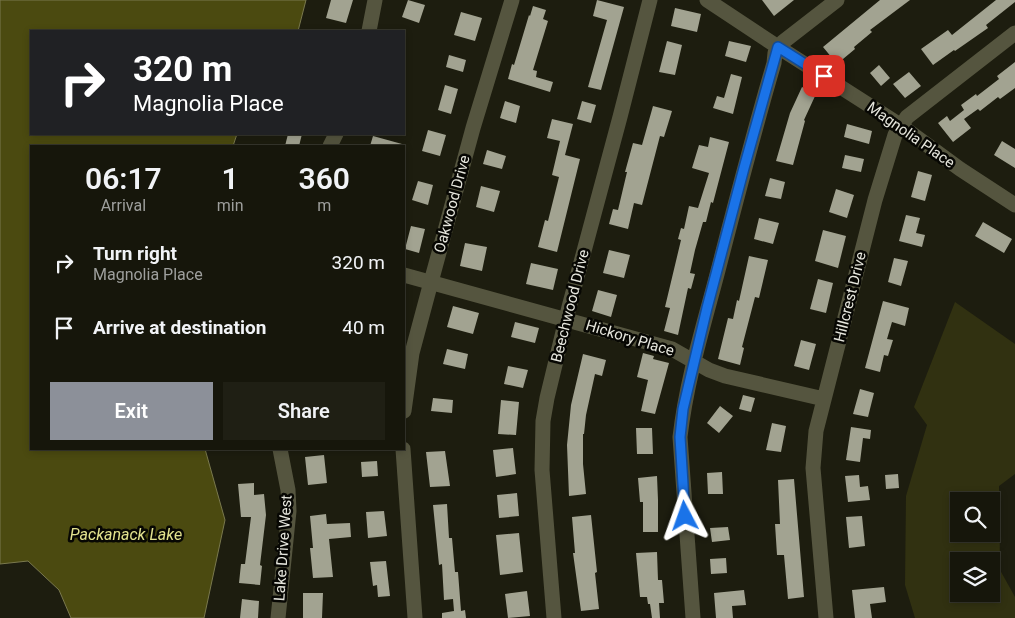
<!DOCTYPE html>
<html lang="en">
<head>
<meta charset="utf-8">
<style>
  body { margin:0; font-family:Roboto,sans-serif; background:#1f1f14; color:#f1f3f6; height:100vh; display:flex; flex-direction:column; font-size:19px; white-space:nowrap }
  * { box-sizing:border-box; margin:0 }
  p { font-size:16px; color:#9e9f9d }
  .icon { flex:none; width:28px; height:28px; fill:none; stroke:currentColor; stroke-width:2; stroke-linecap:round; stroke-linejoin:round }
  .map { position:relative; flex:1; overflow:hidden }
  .sheet { position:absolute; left:30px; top:145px; width:375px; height:305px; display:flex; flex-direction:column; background:#16160b; border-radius:0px; box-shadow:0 2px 8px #0003,0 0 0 1px #35352c }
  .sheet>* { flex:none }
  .top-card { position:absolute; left:30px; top:30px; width:375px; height:105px; border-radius:0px; box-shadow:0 2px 8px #0003,0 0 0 1px #35352c; background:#202124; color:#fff; overflow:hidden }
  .fabs { position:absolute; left:950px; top:492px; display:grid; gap:10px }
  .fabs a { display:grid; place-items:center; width:50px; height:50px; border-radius:0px; background:#16160b; box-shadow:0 2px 8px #0003,0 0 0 1px #35352c; font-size:25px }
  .pin { position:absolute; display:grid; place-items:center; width:42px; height:42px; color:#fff; margin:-21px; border-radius:10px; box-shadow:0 2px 8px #0006 }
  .me { position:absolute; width:55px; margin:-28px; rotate:356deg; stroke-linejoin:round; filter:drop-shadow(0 0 4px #0008) }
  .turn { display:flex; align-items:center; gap:18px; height:105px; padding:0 20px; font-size:22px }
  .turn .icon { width:65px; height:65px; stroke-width:2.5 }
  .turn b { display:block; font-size:35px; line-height:42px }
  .eta { display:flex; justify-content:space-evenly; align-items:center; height:85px; text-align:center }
  .eta b { font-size:30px; font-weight:600; line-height:35px }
  .cta { display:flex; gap:10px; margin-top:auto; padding:10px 20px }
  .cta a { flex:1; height:58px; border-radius:0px; background:#8c9099; color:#fff; font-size:20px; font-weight:600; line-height:58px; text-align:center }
  .cta a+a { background:#1f1f14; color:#f1f3f6 }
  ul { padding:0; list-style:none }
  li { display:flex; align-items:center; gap:15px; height:65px; padding:0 20px }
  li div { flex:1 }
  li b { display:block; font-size:19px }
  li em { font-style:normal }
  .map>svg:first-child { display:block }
</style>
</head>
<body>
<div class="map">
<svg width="1015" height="618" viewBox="0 0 1015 618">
  <rect width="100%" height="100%" fill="#1d1d0f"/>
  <path fill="#313111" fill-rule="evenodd" d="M955,302L1015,344V474L999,486L1000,570L1015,597V618H915L905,585L906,496L927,425L914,407ZM959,501H991V534H959ZM959,561H991V594H959Z"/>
  <path fill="#4b4a10" stroke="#7a794e" d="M0,0H306L298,31H31V134H237L233,146H31V449H205L225,520L204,618H71L59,590L28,561L0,564Z"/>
  <path fill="#a2a391" d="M331,0H353L346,23L326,18Z
    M408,0L425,5L419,23L402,17Z
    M597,0L624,7L601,90L588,87L607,20L593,16Z
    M762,0H794L774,16Z
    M880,0H910L870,30L872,32L854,47L855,49L837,64L823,47Z
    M996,0H1015V2L986,25L988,28L955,51L954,50L933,65L921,49L948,30L952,35Z
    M533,6L546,10L543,19L548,21L533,70L537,71L536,77L553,82L550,92L508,79L512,64L514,65L529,15L530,16Z
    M675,8L701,14L697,32L671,26Z
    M461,12L482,18L475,41L454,35Z
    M667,41L682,45L675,75L659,72Z
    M729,41L751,46L746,62L725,56Z
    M449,55L466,60L463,72L446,67Z
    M1015,62V88L1000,99L998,97L980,111L978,109L964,119L971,128L953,142L938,123L947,116L950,121L964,110L961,105L976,94L977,96L999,79L997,76Z
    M879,65L890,78L881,86L870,73Z
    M909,72L921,86L905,98L893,84Z
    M731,74L742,77L733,114L713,108L717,96L724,98Z
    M445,85L458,89L451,114L438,110Z
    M802,87L816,94L804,120L805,121L793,165L776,161L790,113Z
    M505,101L520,106L516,123L500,118Z
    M582,101L596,105L591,123L577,119Z
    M653,106L672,111L664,137L660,136L642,205L634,203L628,229L609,224L613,209L618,210L627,172H625L633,143L642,145Z
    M552,119L573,124L565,155L580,159L557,252L538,247L545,220L548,221L559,177L552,175L560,141L547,138Z
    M847,124L872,131L869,144L844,137Z
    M428,130L446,135L440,156L422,151Z
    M288,134H302L299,146H285Z
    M373,136L402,144L401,146H370Z
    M710,137L729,142L713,203L711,202L706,222H703L695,250L690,273L695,274L691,289L688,288L678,335L664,331L670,308L665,307L681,240L678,239L681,228L684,229L689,206L698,208L709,173L692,168L699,145L708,147Z
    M1002,141L1015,149V168L994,155Z
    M487,150L506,156L502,169L483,164Z
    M845,155L864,159L861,172L842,168Z
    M918,171L932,175L925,201L911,197Z
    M770,178L785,182L781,199L765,196Z
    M418,181L433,185L428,205L412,200Z
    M481,186L500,191L494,212L476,207Z
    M836,189L854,195L847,218L829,212Z
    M906,215L920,218L916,233L925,235L922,247L899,241Z
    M759,218L779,223L773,244L754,239Z
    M983,222L1012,239L1004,253L975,236Z
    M411,226L425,229L419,253L405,249Z
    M823,230L846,236L838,268L815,261Z
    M465,243L487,247L482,271L460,266Z
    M609,250L630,255L624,278L603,273Z
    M749,256L768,260L759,298L755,297L742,347L744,348L740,365L718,359L728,318L733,319L737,300L739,301Z
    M894,258L908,261L901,286L888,282Z
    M531,263L558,269L553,290L526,284Z
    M818,279L833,283L826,313L810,309Z
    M598,290L617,295L611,317L592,311Z
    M883,301L909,308L905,326L892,322L887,339L893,340L888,356L884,355L880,372L865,368Z
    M453,306L479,313L473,334L447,327Z
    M515,322L539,328L535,343L511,337Z
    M801,340L816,344L809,370L794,366Z
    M447,349L468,354L465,369L443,364Z
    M643,353L654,356L653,359L669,363L655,414L641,411L648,380L637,377Z
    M583,354L606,360L602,376L595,374L586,415L584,434H583V464L586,494L569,496L567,445L571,405Z
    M508,366L528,370L523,388L504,384Z
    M860,389L874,393L868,417L853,414Z
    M743,395L755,398L751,412L739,409Z
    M433,398L453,400L452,413L431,411Z
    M501,400L519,402L516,435L498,434Z
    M720,406L733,416L719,433L707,423Z
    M772,423L786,426L781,452L766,450Z
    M851,427L871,430L870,439L863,438L860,462L846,460Z
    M636,428H652L653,454H637Z
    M513,448L516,474L496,477L493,450Z
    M445,451L450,486L430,487L426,452Z
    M324,455L327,483L308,485L305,457Z
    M377,461L378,476L362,477L361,462Z
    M722,472L723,494H708L707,473Z
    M898,474L899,488L886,489L885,475Z
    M859,475L860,487L868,486L870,500L848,502L845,476Z
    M657,476L658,500V532H643V502H640L638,478Z
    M794,479L804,597L788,599L784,555H777L775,524H780L778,480Z
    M254,483V495L264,494L266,515L260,565L262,566L260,585L239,583L241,564H245L251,517H241L238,484Z
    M517,493L519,516L499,518L497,495Z
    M447,504L449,538H452L455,572H458L461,611L465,610L466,618H442V613L454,611L453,599L444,600L442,564L439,565L433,505Z
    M384,511L387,536L368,538L366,512Z
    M326,514L327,524L350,523L351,537L329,539L333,577L313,578L310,548H313L310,516Z
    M591,515L597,572L595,573L599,609L581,611L573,553H575L572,517Z
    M862,516L865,546L849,548L846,517Z
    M728,527L730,540L712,542L710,528Z
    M519,533L523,572L500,575L496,535Z
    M657,552L658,580H662L664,603H659L660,618H652L650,604H648L647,597H640L636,553Z
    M726,558L727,573L711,574L710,559Z
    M386,561L390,596L378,597L377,585L373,586L370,562Z
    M884,587L886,602L870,604L872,618H855L852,590Z
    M744,590L746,605L732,606L733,618H716L714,593Z
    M527,591L530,616L508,618L505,594Z
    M303,593H323L322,618H303Z
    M242,599L259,601L258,618H240Z"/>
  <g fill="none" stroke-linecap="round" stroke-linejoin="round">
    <path stroke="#55553f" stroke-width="15" d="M707,0L778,47L900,125L960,169L1015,205
      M369,31L375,0
      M330,146L336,134
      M404,275L672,349L709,370L725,376L824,399
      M404,411L412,353L431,282L473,128L512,0
      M403,449L415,618
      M278,618L289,511L288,490L280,449
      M554,618L542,470L543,421L547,398L569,307L620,117L650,0
      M693,618L680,437C687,376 706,318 721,259C738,193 755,128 774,63L775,53L783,42L837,0
      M826,618L813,468L816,431L875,200L895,135L907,117L1015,33"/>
  </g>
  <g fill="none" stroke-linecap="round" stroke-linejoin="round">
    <defs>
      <path id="route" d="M685,516L680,437L683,409L707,308L744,168L778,47L824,76"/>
    </defs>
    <use href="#route" stroke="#114b97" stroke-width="12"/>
    <use href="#route" stroke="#1a73e8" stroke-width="9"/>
  </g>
  <g text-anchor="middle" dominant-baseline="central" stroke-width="5" stroke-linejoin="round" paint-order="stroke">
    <g font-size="15" fill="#e6e6dd" stroke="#070703">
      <text transform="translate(911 135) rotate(35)">Magnolia Place</text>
      <text transform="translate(452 204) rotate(-75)">Oakwood Drive</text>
      <text transform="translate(850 297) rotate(-76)">Hillcrest Drive</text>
      <text transform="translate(570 306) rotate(-76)">Beechwood Drive</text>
      <text transform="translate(630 338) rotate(17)">Hickory Place</text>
      <text transform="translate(283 548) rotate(-86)">Lake Drive West</text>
    </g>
    <g font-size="16" font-style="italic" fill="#e2e28e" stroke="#070703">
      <text x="126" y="534">Packanack Lake</text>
    </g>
  </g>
</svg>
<div class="fabs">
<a><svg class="icon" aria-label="search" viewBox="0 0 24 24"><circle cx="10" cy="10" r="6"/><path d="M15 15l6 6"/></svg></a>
<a><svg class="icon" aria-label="layers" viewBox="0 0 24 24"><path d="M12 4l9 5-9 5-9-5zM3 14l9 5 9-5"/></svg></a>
</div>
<div class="pin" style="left:824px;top:76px;background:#d93025"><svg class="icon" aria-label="arrive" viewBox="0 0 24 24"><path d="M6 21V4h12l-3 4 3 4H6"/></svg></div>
<svg class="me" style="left:685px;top:516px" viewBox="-20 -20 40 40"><path d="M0-17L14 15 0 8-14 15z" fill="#1a73e8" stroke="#fff" stroke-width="4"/></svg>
<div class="top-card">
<div class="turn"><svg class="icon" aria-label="right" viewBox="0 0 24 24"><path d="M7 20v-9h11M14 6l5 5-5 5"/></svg><div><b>320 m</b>Magnolia Place</div></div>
</div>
<section class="sheet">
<div class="eta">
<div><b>06:17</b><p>Arrival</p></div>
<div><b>1</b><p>min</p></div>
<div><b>360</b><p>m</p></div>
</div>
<ul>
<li><svg class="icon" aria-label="right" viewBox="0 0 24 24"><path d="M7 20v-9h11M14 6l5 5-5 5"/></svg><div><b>Turn right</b><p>Magnolia Place</p></div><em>320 m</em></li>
<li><svg class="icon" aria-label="arrive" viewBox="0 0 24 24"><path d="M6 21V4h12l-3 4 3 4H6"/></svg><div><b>Arrive at destination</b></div><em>40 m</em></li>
</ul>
<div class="cta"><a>Exit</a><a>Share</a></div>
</section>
</div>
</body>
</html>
